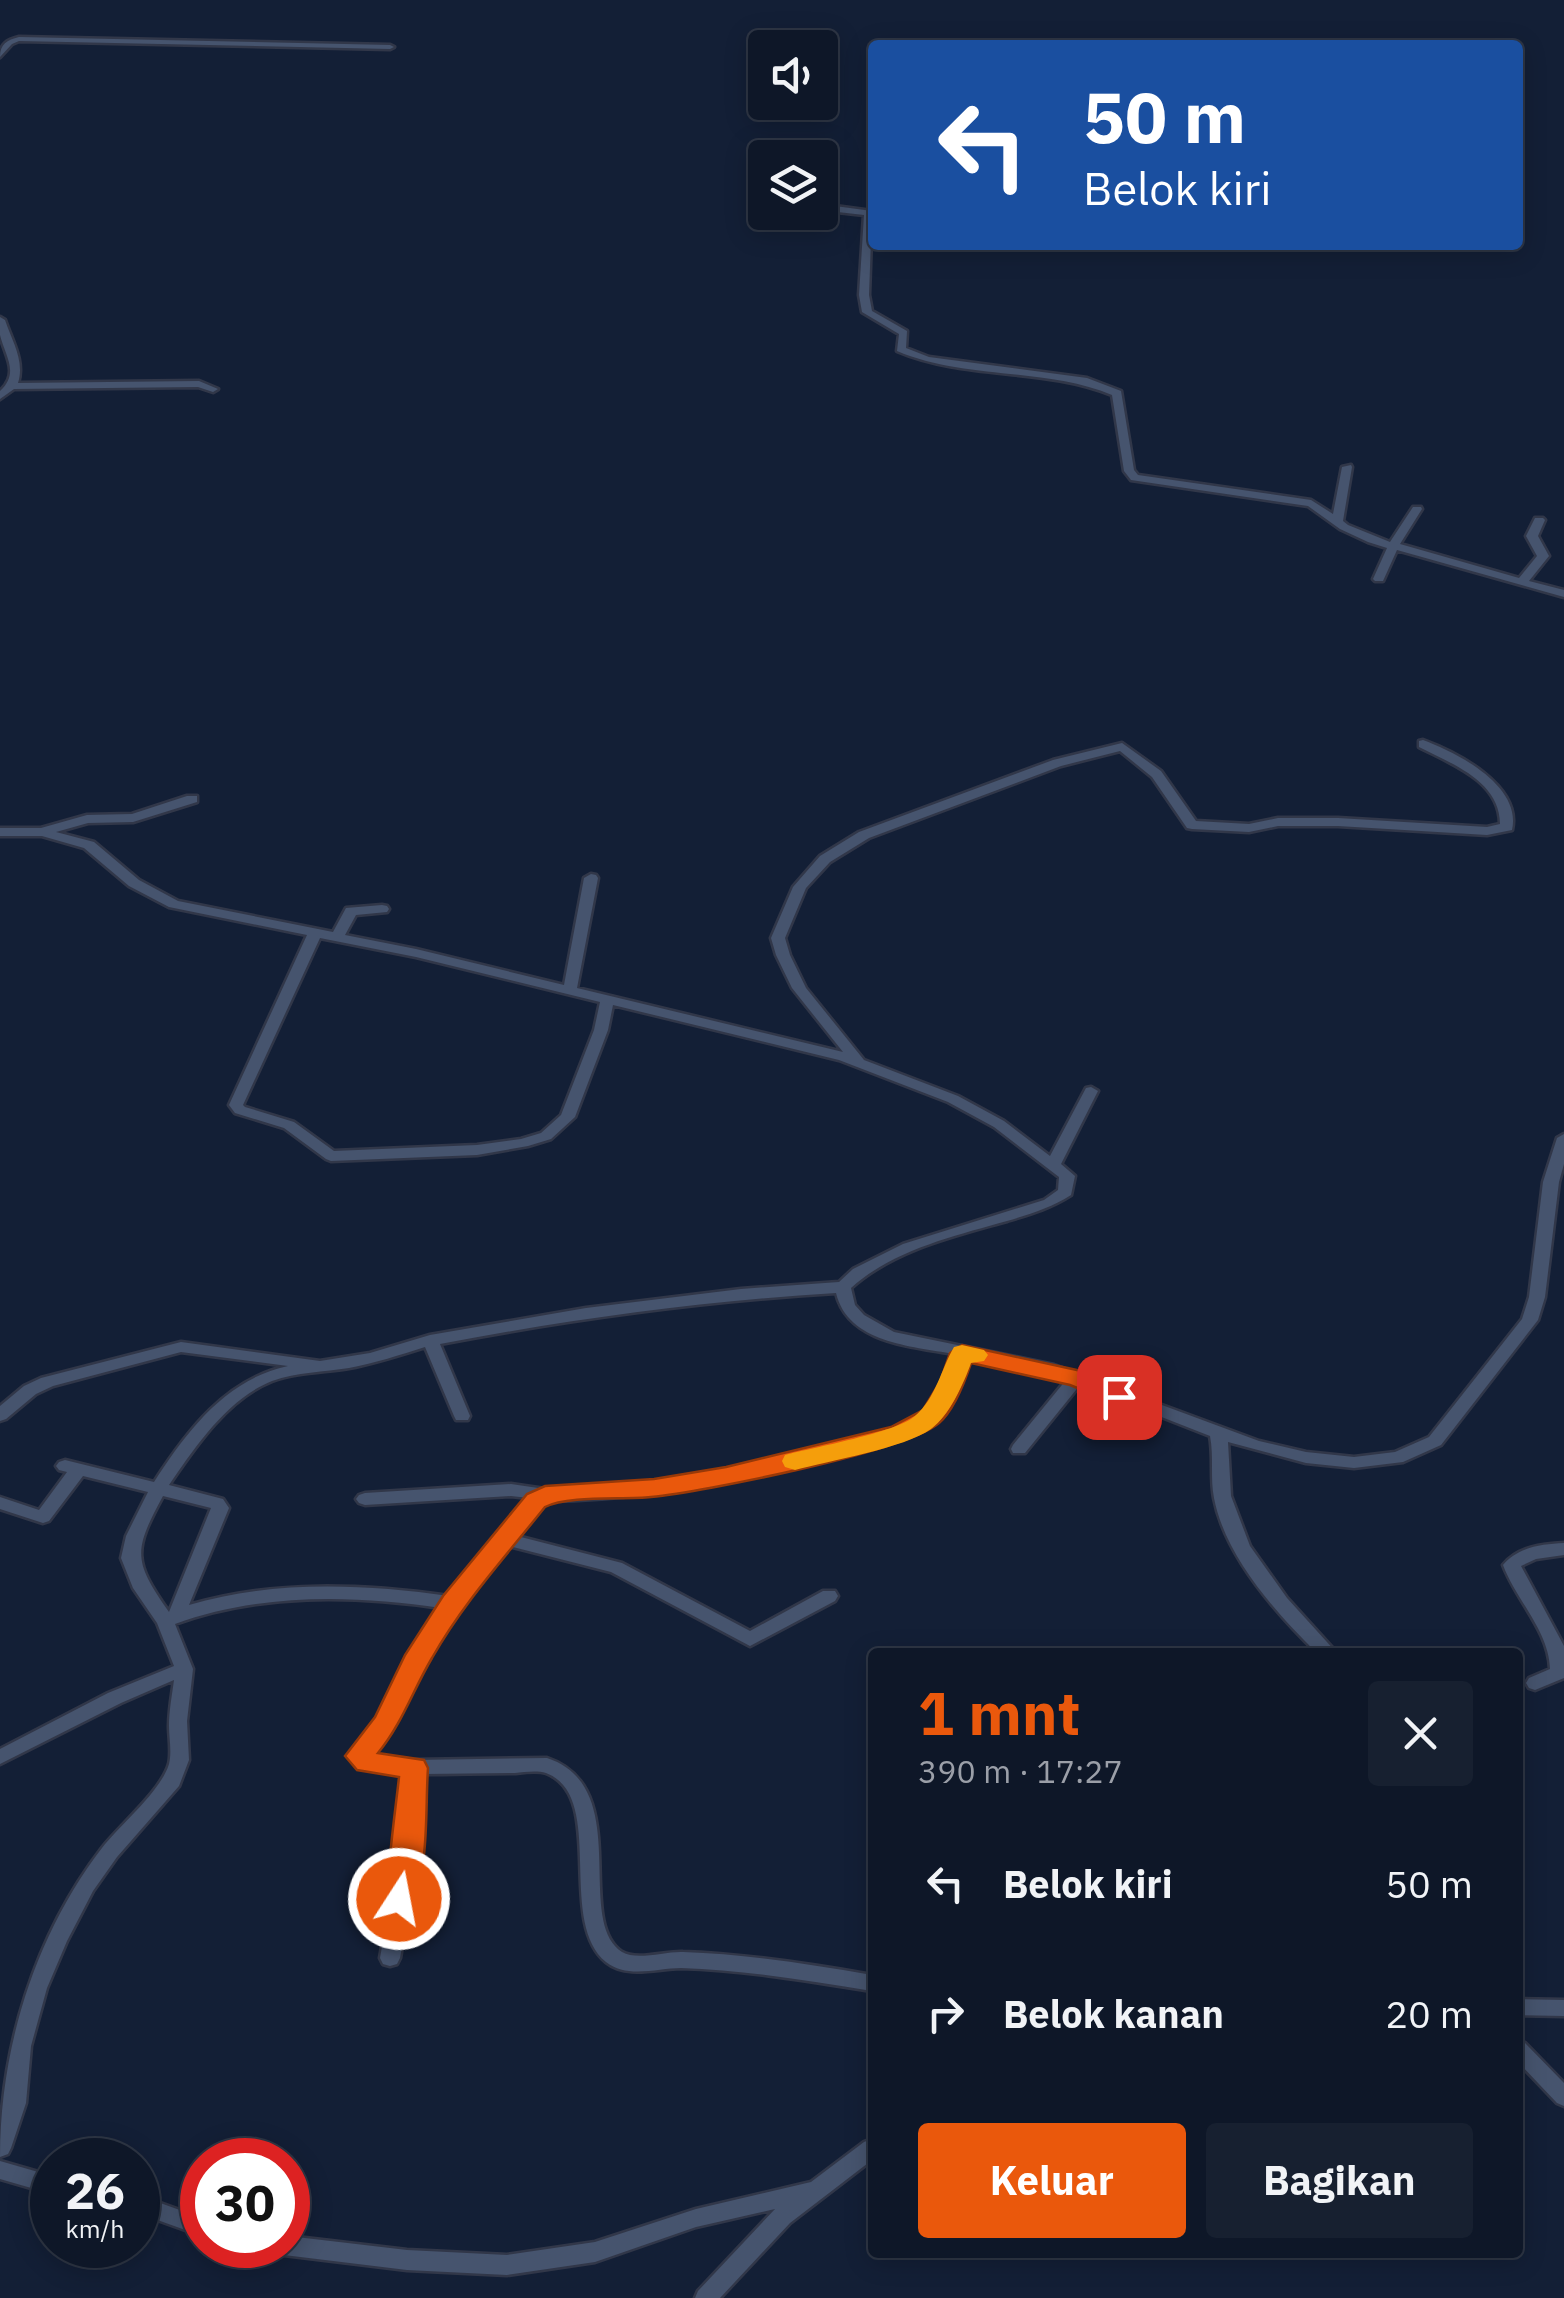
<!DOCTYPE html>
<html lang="id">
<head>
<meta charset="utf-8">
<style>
  body { margin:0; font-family:"IBM Plex Sans",sans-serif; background:#172030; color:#f1f3f6; height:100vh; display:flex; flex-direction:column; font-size:38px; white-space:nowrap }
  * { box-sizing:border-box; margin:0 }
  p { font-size:32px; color:#9b9fa8 }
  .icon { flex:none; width:55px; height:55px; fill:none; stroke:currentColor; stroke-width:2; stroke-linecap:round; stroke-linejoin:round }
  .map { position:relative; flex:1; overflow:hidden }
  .panel { position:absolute; left:868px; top:1648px; width:655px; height:610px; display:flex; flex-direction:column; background:#0e1728; border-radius:10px; box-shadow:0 5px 25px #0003,0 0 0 2px #2e3645 }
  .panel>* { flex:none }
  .guide { position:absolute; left:868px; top:40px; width:655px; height:210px; border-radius:10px; box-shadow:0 5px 25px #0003,0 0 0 2px #2e3645; background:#1a4fa0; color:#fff; overflow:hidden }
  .buttons { position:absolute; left:748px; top:30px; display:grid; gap:20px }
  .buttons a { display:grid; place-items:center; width:90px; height:90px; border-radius:10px; background:#0e1728; box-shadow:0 5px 25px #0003,0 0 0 2px #2e3645; font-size:50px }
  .speed { position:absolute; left:30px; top:2138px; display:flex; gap:20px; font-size:50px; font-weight:700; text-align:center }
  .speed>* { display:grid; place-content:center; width:130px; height:130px; border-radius:50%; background:#0e1728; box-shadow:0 5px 25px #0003,0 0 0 2px #2e3645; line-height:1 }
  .speed small { font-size:25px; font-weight:400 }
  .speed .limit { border:15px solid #d22; background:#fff; color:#111 }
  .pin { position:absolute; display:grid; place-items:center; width:85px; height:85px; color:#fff; margin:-42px; border-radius:20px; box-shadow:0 5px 15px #0006 }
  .me { position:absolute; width:110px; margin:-55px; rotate:11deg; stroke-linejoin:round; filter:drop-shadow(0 0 8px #0008) }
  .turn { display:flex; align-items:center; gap:35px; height:210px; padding:0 50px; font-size:45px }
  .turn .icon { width:130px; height:130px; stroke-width:2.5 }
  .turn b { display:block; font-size:70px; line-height:85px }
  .round { display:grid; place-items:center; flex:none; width:105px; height:105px; border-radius:10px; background:#172030 }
  .summary { display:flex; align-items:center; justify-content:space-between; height:170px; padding:0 50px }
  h1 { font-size:60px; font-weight:800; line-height:75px; color:#ea580c }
  .button { display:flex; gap:20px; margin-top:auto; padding:20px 50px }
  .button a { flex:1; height:115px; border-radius:10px; background:#ea580c; color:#fff; font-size:40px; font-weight:800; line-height:115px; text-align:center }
  .button a+a { background:#172030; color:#f1f3f6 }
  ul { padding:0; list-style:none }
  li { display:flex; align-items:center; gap:30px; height:130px; padding:0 50px }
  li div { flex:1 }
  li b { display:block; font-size:38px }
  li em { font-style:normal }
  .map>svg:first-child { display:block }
</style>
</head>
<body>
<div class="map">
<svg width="1564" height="2298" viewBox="0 0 1564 2298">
  <rect width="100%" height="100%" fill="#131f36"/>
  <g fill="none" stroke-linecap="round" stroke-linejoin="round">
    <defs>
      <path id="minor" d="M19,37L390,45L394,47L390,49L19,41L12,44L0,57C0,44 7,40 19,37Z
        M761,199L765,200V206L756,202Z
        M820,204L872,211L869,295L872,311L907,331L906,348L929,357L1087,378L1121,391L1134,470L1138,475L1311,500L1333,514L1342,467L1351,465L1352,467L1343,521L1348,525L1390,542L1413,507H1421L1422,509L1400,544L1519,578L1537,556L1526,536L1535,518H1543L1545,520L1538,536L1549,556L1529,581L1564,590V597L1397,550L1383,581H1375L1373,579L1387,548L1368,542L1340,529L1308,506L1131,480L1124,471L1112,395C1044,367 965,380 897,351L899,334L862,312L859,295L864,215L820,210Z
        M0,317L5,320C12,341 25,361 18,383L199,381L218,389L213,392L198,387L14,389L0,399V391C20,373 5,356 0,335C0,332 0,320 0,317Z
        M1423,740C1458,753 1522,786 1512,830L1487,835L1338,826H1278L1249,832L1192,829L1187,828L1152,777L1120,751L1061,766L869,838L830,862L806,888L785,938L790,955L806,988L864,1060L958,1096L1004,1121L1050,1156L1086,1088L1091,1087L1098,1091L1061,1164L1075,1176L1071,1195C1051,1208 1030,1214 1007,1221C954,1236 893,1250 851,1288L855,1305L864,1315L894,1332L1054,1365L1259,1441L1306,1452L1354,1457L1395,1452L1429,1437L1522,1319L1529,1297L1543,1182L1557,1138L1564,1134V1164L1559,1182L1545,1297L1538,1320L1441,1445L1403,1462L1354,1468L1306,1463L1228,1442L1231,1496L1250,1546L1287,1598L1336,1652H1316C1276,1613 1225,1556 1214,1498C1210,1478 1214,1457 1210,1436L1080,1385L1025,1453H1013L1011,1449L1013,1445L1066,1380L969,1357C956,1396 946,1423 905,1438C790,1473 669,1499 549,1501L542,1505L517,1536L622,1563L750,1631L823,1591H835L838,1596L835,1601L750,1646L611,1572L509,1546L459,1608L427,1657L393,1728L370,1755L414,1760L547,1758C635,1787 573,1920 622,1952C637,1961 666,1951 683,1952C746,1954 810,1964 872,1975V1991C809,1981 745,1970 681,1968C658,1968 627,1979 606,1962C556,1921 607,1796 546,1773C537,1770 524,1772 515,1773C484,1773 454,1774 423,1774L418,1855L400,1958L397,1964L390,1966L383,1964L380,1958L398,1855L404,1773L360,1768L350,1756L379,1719L410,1655L441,1608C353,1595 260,1593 175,1624L193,1669L187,1721L189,1760L179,1786L117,1857L93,1891L67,1941L47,1988L31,2046L26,2103L11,2148L8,2154L0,2157C0,2048 35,1935 102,1848C120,1825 161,1791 169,1764C172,1752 169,1738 169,1726C169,1711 172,1695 174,1680L121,1703L0,1764V1749L108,1693L174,1666L157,1623L133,1588L121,1558L126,1536L148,1492L83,1476L49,1521L43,1523L0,1509V1497L39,1510L67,1472L59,1470L56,1466L59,1462L65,1460L154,1482C187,1431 226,1379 288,1366L181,1352L53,1386L36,1394L6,1419L0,1421V1406L24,1386L41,1378L181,1342L320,1361L370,1353L430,1335L586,1308L741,1289L839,1282L853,1269L903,1244L1044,1200L1058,1190L1059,1177L994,1127L948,1102L839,1060L613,1005L608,1030L575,1117L551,1139L528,1146L477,1155L331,1161L326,1159L284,1128L235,1113L229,1105L307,935L169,907L129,886L84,848L42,836H0V828H41L87,815L132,814L187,796H197V802L133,822L88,823L56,832L94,842L139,880L178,901L333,932L346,908L382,905L387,906L389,909L387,912L356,915L345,935L416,949L564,985L584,878L591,874L596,875L598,878L577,988L843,1052L792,988L776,955L771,938L793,887L820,856L859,832L1053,760L1122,743L1161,771L1196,821L1249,824L1278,818H1338L1487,827L1500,824C1500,781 1452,764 1419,747V741ZM320,938L416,957L600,1002L594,1030L561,1115L541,1133L521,1139L477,1145L334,1151L294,1122L245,1107L243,1105ZM836,1293C848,1343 911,1346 954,1354L936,1398L928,1410L913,1421L886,1432L773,1460L698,1475L622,1486L545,1489L511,1484L365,1493L359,1495L356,1499L359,1503L365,1505L511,1496L529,1498L449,1596C363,1584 273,1580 189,1605L229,1508L223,1499L169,1485C195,1447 227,1399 272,1381C297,1372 324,1372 349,1368C375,1363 400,1355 425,1347L454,1416L456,1420H468L470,1416L440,1344C571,1319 703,1301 836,1293ZM163,1496L211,1508L169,1612C133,1561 133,1551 163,1496Z
        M1564,1543V1555L1536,1559L1521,1566L1564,1646V1678L1535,1690L1529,1688L1526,1683L1529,1678L1550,1669C1549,1631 1516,1600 1503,1565C1518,1547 1542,1544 1564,1543Z
        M1518,1999L1564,2000V2016L1518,2015Z
        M1518,2040L1525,2043L1564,2083V2106L1557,2103L1518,2062Z
        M872,2139V2160L790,2223L720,2298H695L698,2291L775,2209L696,2227L595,2262L507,2275L407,2270L284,2255L276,2252L273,2245H288V2236L407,2250L507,2255L595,2242L696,2209L811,2182L864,2142Z
        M0,2161L52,2176V2194L0,2179Z
        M138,2195L202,2218V2236L138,2213Z"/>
    </defs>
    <use href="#minor" stroke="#313749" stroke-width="5"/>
    <use href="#minor" fill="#46546e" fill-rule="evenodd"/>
  </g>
  <path fill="#ea580c" stroke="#983908" stroke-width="2.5" d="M962,1345L1086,1372L1128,1391L1131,1397L1119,1405L1070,1385L971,1363C965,1381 954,1410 939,1423C904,1452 702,1492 651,1497C623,1500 568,1495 545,1507C506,1556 463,1603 432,1658C413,1690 402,1724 378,1753L424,1760L428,1768C425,1811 430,1868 410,1907L399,1911L388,1907C383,1898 397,1798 399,1777L357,1770L345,1756L375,1717L405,1655L443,1596L527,1494L545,1486L654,1479L726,1467L891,1427L923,1410L940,1382L950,1353Z"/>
  <path fill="#f59e0b" d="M962,1345L984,1350L988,1355L984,1361L971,1363C964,1383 949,1416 931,1429C905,1448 828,1461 795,1470L785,1467L782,1461L785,1455C814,1447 895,1433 915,1416C936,1398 941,1369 954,1347Z"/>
</svg>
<div class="buttons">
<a><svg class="icon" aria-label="sound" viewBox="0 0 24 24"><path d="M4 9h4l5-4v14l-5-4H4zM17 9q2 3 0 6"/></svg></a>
<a><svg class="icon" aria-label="layers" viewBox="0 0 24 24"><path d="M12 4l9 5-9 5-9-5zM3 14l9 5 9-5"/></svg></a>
</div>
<div class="speed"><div>26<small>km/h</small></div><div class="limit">30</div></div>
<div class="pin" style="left:1119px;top:1397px;background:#d93025"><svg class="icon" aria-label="arrive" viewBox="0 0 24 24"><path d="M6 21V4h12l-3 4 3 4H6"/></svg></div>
<svg class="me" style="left:399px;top:1899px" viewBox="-20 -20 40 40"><circle r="17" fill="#ea580c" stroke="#fff" stroke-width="3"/><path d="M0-11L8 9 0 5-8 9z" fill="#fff"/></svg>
<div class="guide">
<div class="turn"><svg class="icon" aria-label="left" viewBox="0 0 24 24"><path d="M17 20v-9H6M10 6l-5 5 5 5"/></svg><div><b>50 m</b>Belok kiri</div></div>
</div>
<section class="panel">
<div class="summary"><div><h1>1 mnt</h1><p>390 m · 17:27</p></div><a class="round"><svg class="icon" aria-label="close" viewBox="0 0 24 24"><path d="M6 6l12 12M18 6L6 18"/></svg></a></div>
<ul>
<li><svg class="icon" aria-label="left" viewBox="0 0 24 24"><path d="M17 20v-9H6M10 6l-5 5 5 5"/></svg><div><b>Belok kiri</b></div><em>50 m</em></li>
<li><svg class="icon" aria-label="right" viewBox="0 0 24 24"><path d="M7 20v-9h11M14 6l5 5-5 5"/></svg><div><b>Belok kanan</b></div><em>20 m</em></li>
</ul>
<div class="button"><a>Keluar</a><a>Bagikan</a></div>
</section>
</div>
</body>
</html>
